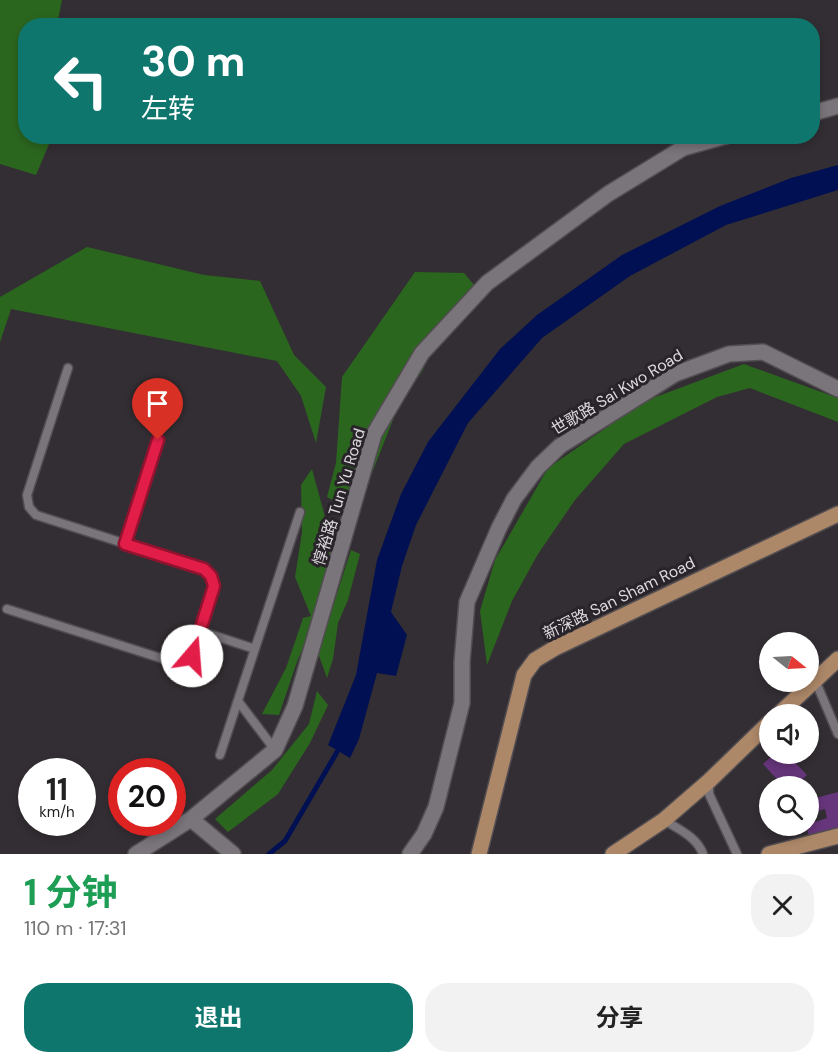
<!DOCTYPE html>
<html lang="zh">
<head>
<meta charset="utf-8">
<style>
  body { margin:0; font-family:"DM Sans","Noto Sans SC",sans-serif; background:#f2f2f2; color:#222; height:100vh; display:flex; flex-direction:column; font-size:22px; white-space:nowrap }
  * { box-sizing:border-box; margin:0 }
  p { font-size:20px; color:#767676 }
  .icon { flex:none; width:33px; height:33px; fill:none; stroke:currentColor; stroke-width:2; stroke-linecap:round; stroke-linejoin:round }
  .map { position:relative; height:854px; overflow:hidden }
  .panel { display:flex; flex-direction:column; background:#fff; flex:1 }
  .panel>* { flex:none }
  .guide { position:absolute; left:18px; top:18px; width:802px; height:126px; border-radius:24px; box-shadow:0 3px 9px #0003; background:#0f766e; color:#fff; overflow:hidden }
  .needle { width:39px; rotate:108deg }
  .fabs { position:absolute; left:759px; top:632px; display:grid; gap:12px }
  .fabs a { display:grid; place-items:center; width:60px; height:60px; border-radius:50%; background:#fff; box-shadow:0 3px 9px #0003; font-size:30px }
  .speed { position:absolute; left:18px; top:758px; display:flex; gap:12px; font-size:30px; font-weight:700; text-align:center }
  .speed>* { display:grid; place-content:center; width:78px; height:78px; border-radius:50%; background:#fff; box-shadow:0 3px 9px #0003; line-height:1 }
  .speed small { font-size:15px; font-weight:400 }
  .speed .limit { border:9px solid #d22; background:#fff; color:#111 }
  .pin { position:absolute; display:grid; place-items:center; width:51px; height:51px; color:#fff; margin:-62px -26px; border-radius:50% 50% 50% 0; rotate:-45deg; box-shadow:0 0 6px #0007 }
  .pin .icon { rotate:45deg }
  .me { position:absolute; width:66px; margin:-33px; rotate:18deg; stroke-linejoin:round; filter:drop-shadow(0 0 4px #0008) }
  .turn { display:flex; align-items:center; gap:21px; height:126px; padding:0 24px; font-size:27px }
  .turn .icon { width:78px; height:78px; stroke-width:2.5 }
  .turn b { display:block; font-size:42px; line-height:51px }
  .round { display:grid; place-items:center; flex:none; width:63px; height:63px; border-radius:24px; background:#f2f2f2 }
  .summary { display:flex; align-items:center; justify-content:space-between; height:102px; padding:0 24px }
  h1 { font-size:36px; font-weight:700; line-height:45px; color:#1e9e55 }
  .action { display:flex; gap:12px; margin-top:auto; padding:12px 24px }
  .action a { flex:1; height:69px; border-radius:24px; background:#0f766e; color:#fff; font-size:24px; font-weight:700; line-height:69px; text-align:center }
  .action a+a { background:#f2f2f2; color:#222 }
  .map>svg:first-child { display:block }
</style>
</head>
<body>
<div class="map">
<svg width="838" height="854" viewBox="0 0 838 854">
  <rect width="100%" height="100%" fill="#332e33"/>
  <path fill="#2b661e" d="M0,0H62L57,25L26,26V136L52,137L36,175L0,164Z
    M87,247L204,275L260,281L294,355L326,387L316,443L301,396L277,361L11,309L0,342V297Z
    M415,272L464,273L479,291L466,315L441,321L423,370L398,407L372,473L334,501L327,497L336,463L342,377Z
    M744,364L838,398V422L750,388L717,397L624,444L575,500L538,554L512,601L487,665L480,611L495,560L548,468L645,401Z
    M312,469L327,524L332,565L314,624L298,659L279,715L262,714L286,668L303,618L311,616L295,577L302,532L301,485Z
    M351,550L360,554L348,600L338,623L333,659L327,678L318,653Z
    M317,691L328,705L310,743L278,794L228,832L215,819L272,770L309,724Z"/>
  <path fill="#001053" d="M838,165V190L726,225L630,276L542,338L468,423L416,525L402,566L391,612L407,635L396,676L377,673L359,739L350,758L328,745L356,675L377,560L401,494L428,442L500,349L537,315L622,255L720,206L791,178Z"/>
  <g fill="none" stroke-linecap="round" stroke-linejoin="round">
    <path stroke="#001053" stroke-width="5" d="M269,854L285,841L337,752"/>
  </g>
  <path fill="#66357b" d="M808,710L819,734L808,743Z
    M775,753H786L807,775L795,786H783L763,764Z
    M838,792V832L810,840L806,825L827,818L825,809L808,814V800Z"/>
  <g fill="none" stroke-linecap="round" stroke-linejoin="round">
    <defs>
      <path id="service" d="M125,544L158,440
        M7,609L176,663L185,662L192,656L214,586L211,576L204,569L36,515L29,507L27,495L68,368
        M200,631L255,649
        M815,680L838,734
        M238,701L275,750
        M220,755L300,512
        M709,781V794L737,854
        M664,820C678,829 697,837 703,854"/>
      <path id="minor" d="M813,113L838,106
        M191,819L233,854
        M136,854L191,819L275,750L295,706L374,434L422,353L487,283L608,194L683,148L726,136
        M410,854L424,834L436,807L462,703V662L467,602L499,528L514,499L538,467L560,446L675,374L729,354L763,352L838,389"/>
      <path id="primary" d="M779,714L838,659
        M479,854L524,675L535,660L555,648L838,514
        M613,854L664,820L709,781L770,722
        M769,854L838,836"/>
    </defs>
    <use href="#service" stroke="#514d51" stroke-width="11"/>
    <use href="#minor" stroke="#514d51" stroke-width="18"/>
    <use href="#primary" stroke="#514d51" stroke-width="18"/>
    <use href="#service" stroke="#7a747b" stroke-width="8"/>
    <use href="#minor" stroke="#7a747b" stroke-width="15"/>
    <use href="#primary" stroke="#ac8768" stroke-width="15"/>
  </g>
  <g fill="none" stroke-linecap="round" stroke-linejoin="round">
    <defs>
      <path id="route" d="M158,440L125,544L204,569L211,576L214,586L192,656"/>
    </defs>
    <use href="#route" stroke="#92132f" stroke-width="15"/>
    <use href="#route" stroke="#e11d48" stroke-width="10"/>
  </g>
  <g text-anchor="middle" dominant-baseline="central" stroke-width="6" stroke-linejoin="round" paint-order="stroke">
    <g font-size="16" fill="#ddd9dd" stroke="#29242a">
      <text transform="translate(617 392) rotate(-31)">世歌路 Sai Kwo Road</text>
      <text transform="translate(339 497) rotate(-73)">惇裕路 Tun Yu Road</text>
      <text transform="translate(619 598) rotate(-26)">新深路 San Sham Road</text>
    </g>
  </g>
</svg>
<div class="fabs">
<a><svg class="needle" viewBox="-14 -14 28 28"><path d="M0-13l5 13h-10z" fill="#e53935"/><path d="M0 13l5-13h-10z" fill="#767676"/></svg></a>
<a><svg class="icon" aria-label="sound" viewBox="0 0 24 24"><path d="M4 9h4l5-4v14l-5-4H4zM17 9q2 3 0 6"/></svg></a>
<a><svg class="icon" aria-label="search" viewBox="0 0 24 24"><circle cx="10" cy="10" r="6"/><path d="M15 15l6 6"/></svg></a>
</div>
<div class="speed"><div>11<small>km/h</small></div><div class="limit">20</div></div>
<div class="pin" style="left:158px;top:440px;background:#d93025"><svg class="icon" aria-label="arrive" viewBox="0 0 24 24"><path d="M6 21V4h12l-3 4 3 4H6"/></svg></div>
<svg class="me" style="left:192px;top:656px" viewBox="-20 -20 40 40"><circle r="19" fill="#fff"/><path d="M0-13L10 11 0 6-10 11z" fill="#e11d48"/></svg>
<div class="guide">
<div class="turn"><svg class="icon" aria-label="left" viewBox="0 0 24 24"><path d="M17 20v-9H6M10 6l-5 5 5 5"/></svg><div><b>30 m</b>左转</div></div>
</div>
</div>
<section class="panel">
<div class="summary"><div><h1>1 分钟</h1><p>110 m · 17:31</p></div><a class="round"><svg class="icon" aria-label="close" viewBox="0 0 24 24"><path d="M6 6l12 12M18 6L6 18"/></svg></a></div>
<div class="action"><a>退出</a><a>分享</a></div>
</section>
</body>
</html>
